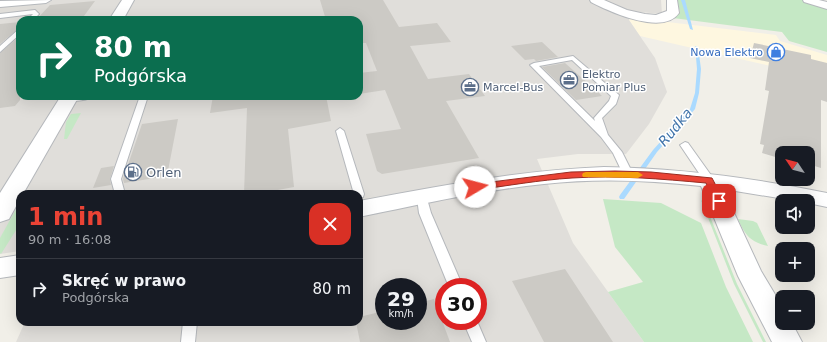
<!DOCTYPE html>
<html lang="pl">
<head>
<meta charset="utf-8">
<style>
  body { margin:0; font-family:"DejaVu Sans",sans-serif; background:#20242c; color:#f1f3f6; height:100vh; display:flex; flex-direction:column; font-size:15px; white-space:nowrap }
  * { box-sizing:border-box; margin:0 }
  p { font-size:13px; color:#9ea1a6 }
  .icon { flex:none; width:22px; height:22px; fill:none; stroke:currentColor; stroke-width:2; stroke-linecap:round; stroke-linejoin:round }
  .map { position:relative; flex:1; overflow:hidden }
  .drawer { position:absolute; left:16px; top:190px; width:347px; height:136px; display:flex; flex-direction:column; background:#171b24; border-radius:12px; box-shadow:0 4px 16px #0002 }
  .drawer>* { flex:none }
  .banner { position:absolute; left:16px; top:16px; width:347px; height:84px; border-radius:12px; box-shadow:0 4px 16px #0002; background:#0b6e4f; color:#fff; overflow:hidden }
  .needle { width:26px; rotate:305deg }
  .buttons { position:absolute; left:775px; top:146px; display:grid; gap:8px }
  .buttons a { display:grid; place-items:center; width:40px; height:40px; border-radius:8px; background:#171b24; box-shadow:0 4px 16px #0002; font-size:20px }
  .speed { position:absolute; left:375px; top:278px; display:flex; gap:8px; font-size:20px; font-weight:700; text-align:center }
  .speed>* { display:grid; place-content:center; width:52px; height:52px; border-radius:50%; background:#171b24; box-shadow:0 4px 16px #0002; line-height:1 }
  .speed small { font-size:10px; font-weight:400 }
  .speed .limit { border:6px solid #d22; background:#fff; color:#111 }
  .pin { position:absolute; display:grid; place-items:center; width:34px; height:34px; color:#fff; margin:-17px; border-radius:8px; box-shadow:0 2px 6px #0006 }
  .me { position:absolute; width:44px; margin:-22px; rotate:82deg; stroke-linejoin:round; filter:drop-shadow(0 0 3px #0008) }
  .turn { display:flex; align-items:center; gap:14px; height:84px; padding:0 12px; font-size:18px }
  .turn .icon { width:52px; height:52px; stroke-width:2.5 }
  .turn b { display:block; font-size:28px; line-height:34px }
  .round { display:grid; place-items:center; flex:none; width:42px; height:42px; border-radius:12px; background:#20242c }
  .head { display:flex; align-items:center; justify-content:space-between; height:68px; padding:0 12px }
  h1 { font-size:24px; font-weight:700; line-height:30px; color:#ea4335 }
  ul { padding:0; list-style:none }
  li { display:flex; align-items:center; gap:12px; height:60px; padding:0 12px; border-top:1px solid #363941 }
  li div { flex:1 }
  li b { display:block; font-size:15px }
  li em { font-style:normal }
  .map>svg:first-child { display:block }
</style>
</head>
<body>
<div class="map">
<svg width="827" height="342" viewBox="0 0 827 342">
  <rect width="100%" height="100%" fill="#f1efe8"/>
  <path fill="#fef7e0" d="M634,18L776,35L780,41L827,55V79L640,36L629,20Z"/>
  <path fill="#e0deda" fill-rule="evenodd" d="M0,0H661L662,14L629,11V20L655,58L667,92L649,124L626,154H578L537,159L573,243L644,342H16L25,322H359V194H20V251L0,254ZM20,20H359V96H20ZM384,287H418V321H384ZM444,287H478V321H444Z"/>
  <path fill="#c5e8c5" d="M677,0H804L827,7V52L789,41L782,32L673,18L678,15L680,12Z
    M81,113L67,139H64L66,122L71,114Z
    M603,199L661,203L701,223L726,287L753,342H644L608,292L643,282L615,247Z
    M701,200L705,204L737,284L766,342H763L734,284Z
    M20,202V224L1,254L0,253V238Z
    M738,219L753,221L757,223L768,246C750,242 745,235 738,219Z"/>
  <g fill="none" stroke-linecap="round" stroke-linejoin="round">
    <path fill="#aadaff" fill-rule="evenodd" d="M681,0H685L693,30L690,29Z
      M695,46L698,47L701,69L699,93L695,109L657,152L624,199H620L619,197L620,195L653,150L690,109L695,93L697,69Z"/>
  </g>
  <path fill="#cccac5" d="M320,0H383L399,27L437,23L451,42L410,46L428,79L469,74L485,96L446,101L479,158L382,174L377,171L366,134L401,129L385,90L359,94V73L377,71L366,43H359V20H326Z
    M95,1L81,20H36L50,5Z
    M20,22V27L0,44V24Z
    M20,36V100L15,106L0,108V53Z
    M542,42L558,57L536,61L534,59L525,60L511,46Z
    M754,43L811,55V59L827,63V102L821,100V168L808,164V153H782V159L762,153L764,145L760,144L769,91L765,90L769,62L750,58Z
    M565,63L599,93L602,96L576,100L542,67Z
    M213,96H326L331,121L288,129L294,187L256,194H244L247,108L210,113Z
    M178,119L167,176L124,183L123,179L142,124Z
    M114,166L110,179L111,185L93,188L101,168Z
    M565,269L613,342H544L512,281Z
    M434,299L450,342H360L356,322H359V317L384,311V321H418V303Z"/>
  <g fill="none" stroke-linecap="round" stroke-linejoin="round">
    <defs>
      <path id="service" d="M35,10L39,14L33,20H27L33,14L0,18V14Z
        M20,28V34L0,52V46Z
        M573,56L619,95L616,104L602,118L608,135L622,152L633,174L632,176H624L613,153L601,137L530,65L534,63ZM572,60L611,96L609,101L594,118L595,121L539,66Z
        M95,96C90,100 69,103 64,99L65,97Z
        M140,96H148L121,179L125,194H115L111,179Z
        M340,128L344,131L364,194L363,197L359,198V194H354L336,131Z
        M685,142L688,143L713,178L714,180L713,182H705L680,145Z
        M422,194L426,195L431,213L463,287H449L419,213L417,198L418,195Z
        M463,321H477L486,342H472Z
        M183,322H197L195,342H181Z"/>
      <path id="minor" d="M51,0L46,3L0,7V1Z
        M590,0H604L627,10L645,14L656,15L667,11V0H677L679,13C663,36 610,12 591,2Z
        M803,0H819L827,2V9L804,2Z
        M604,167C679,168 753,178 827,193V207L808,203V201H797L723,189L761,271L782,306V323H792L802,342H772L738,276L701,186C649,180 596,178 544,184C482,190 420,205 359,217V201C440,186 521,170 604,167Z
        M20,255V275L0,278V258Z"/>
      <path id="tertiary" d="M122,0H134L123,20H109Z
        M61,96H79L23,194H20V199L9,219L0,222V193Z"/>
    </defs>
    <use href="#service" stroke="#b5b8bc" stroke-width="2"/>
    <use href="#minor" stroke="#b5b8bc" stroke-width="2"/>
    <use href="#tertiary" stroke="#b5b8bc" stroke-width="2"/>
    <use href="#service" fill="#fff" fill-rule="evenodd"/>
    <use href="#minor" fill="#fff" fill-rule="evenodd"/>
    <use href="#tertiary" fill="#fff" fill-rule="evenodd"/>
  </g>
  <path fill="#ea4335" stroke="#982c22" d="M615,171L651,172L712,178L724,201L723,204H716L706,183C661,179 617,175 572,178C539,180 507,186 475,190L470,187L475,184L571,172Z"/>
  <path fill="#f59e0b" d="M586,172H638L643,175L638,178L583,177L582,175L583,173Z"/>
  <defs>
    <symbol id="shop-ring" viewBox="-11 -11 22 22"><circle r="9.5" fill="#fff" stroke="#3f7fe0" stroke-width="1.5"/><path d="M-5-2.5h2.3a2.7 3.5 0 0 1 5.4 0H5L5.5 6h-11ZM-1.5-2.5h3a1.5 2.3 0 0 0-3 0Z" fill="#3f7fe0"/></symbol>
    <symbol id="office-ring" viewBox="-11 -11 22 22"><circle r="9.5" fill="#fff" stroke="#5c6f8a" stroke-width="1.5"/><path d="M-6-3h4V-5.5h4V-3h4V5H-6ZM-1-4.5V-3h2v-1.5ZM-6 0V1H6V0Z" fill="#5c6f8a"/></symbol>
    <symbol id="fuel-ring" viewBox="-11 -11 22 22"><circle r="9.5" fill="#fff" stroke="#5c6f8a" stroke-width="1.5"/><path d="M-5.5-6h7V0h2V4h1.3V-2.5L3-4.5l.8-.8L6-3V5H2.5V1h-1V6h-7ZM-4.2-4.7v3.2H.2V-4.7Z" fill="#5c6f8a"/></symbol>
  </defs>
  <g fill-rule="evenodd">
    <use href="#shop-ring" x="766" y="42" width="20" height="20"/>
    <use href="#office-ring" x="559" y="70" width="20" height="20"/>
    <use href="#office-ring" x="460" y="77" width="20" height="20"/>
    <use href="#fuel-ring" x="123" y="162" width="20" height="20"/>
  </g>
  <g text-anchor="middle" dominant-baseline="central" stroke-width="3" stroke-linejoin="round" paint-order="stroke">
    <g font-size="11" fill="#366cbe" stroke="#fff" text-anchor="end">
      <text x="763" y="52">Nowa Elektro</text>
    </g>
    <g font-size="11" fill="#4e5e75" stroke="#fff" text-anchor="start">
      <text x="582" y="74">Elektro<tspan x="582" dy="13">Pomiar Plus</tspan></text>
      <text x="483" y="87">Marcel-Bus</text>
    </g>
    <g font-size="13" fill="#4e5e75" stroke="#fff" text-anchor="start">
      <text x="146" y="172">Orlen</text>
    </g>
    <g font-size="14" font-style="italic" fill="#4174aa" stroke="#fff">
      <text transform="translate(675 127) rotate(-50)">Rudka</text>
    </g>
  </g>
</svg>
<div class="buttons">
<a><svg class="needle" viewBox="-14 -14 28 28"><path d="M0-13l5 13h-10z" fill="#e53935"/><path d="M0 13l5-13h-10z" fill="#9ea1a6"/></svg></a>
<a><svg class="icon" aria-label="sound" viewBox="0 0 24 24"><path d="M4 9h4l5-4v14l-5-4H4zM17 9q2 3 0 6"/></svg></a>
<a>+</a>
<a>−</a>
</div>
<div class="speed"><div>29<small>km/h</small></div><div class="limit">30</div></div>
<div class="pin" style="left:719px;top:201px;background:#d93025"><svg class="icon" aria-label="arrive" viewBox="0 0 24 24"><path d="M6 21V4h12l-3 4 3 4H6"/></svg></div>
<svg class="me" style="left:475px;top:187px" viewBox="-20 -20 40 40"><circle r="19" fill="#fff"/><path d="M0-13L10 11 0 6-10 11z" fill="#ea4335"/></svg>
<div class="banner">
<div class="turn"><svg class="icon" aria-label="right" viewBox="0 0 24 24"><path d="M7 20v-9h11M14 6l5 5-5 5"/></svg><div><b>80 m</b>Podgórska</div></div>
</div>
<section class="drawer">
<div class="head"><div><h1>1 min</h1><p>90 m · 16:08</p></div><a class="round" style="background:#d93025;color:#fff"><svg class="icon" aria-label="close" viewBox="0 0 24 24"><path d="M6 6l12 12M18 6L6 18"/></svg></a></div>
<ul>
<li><svg class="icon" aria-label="right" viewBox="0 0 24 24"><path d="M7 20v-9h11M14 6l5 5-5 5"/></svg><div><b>Skręć w prawo</b><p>Podgórska</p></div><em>80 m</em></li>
</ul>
</section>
</div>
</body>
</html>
